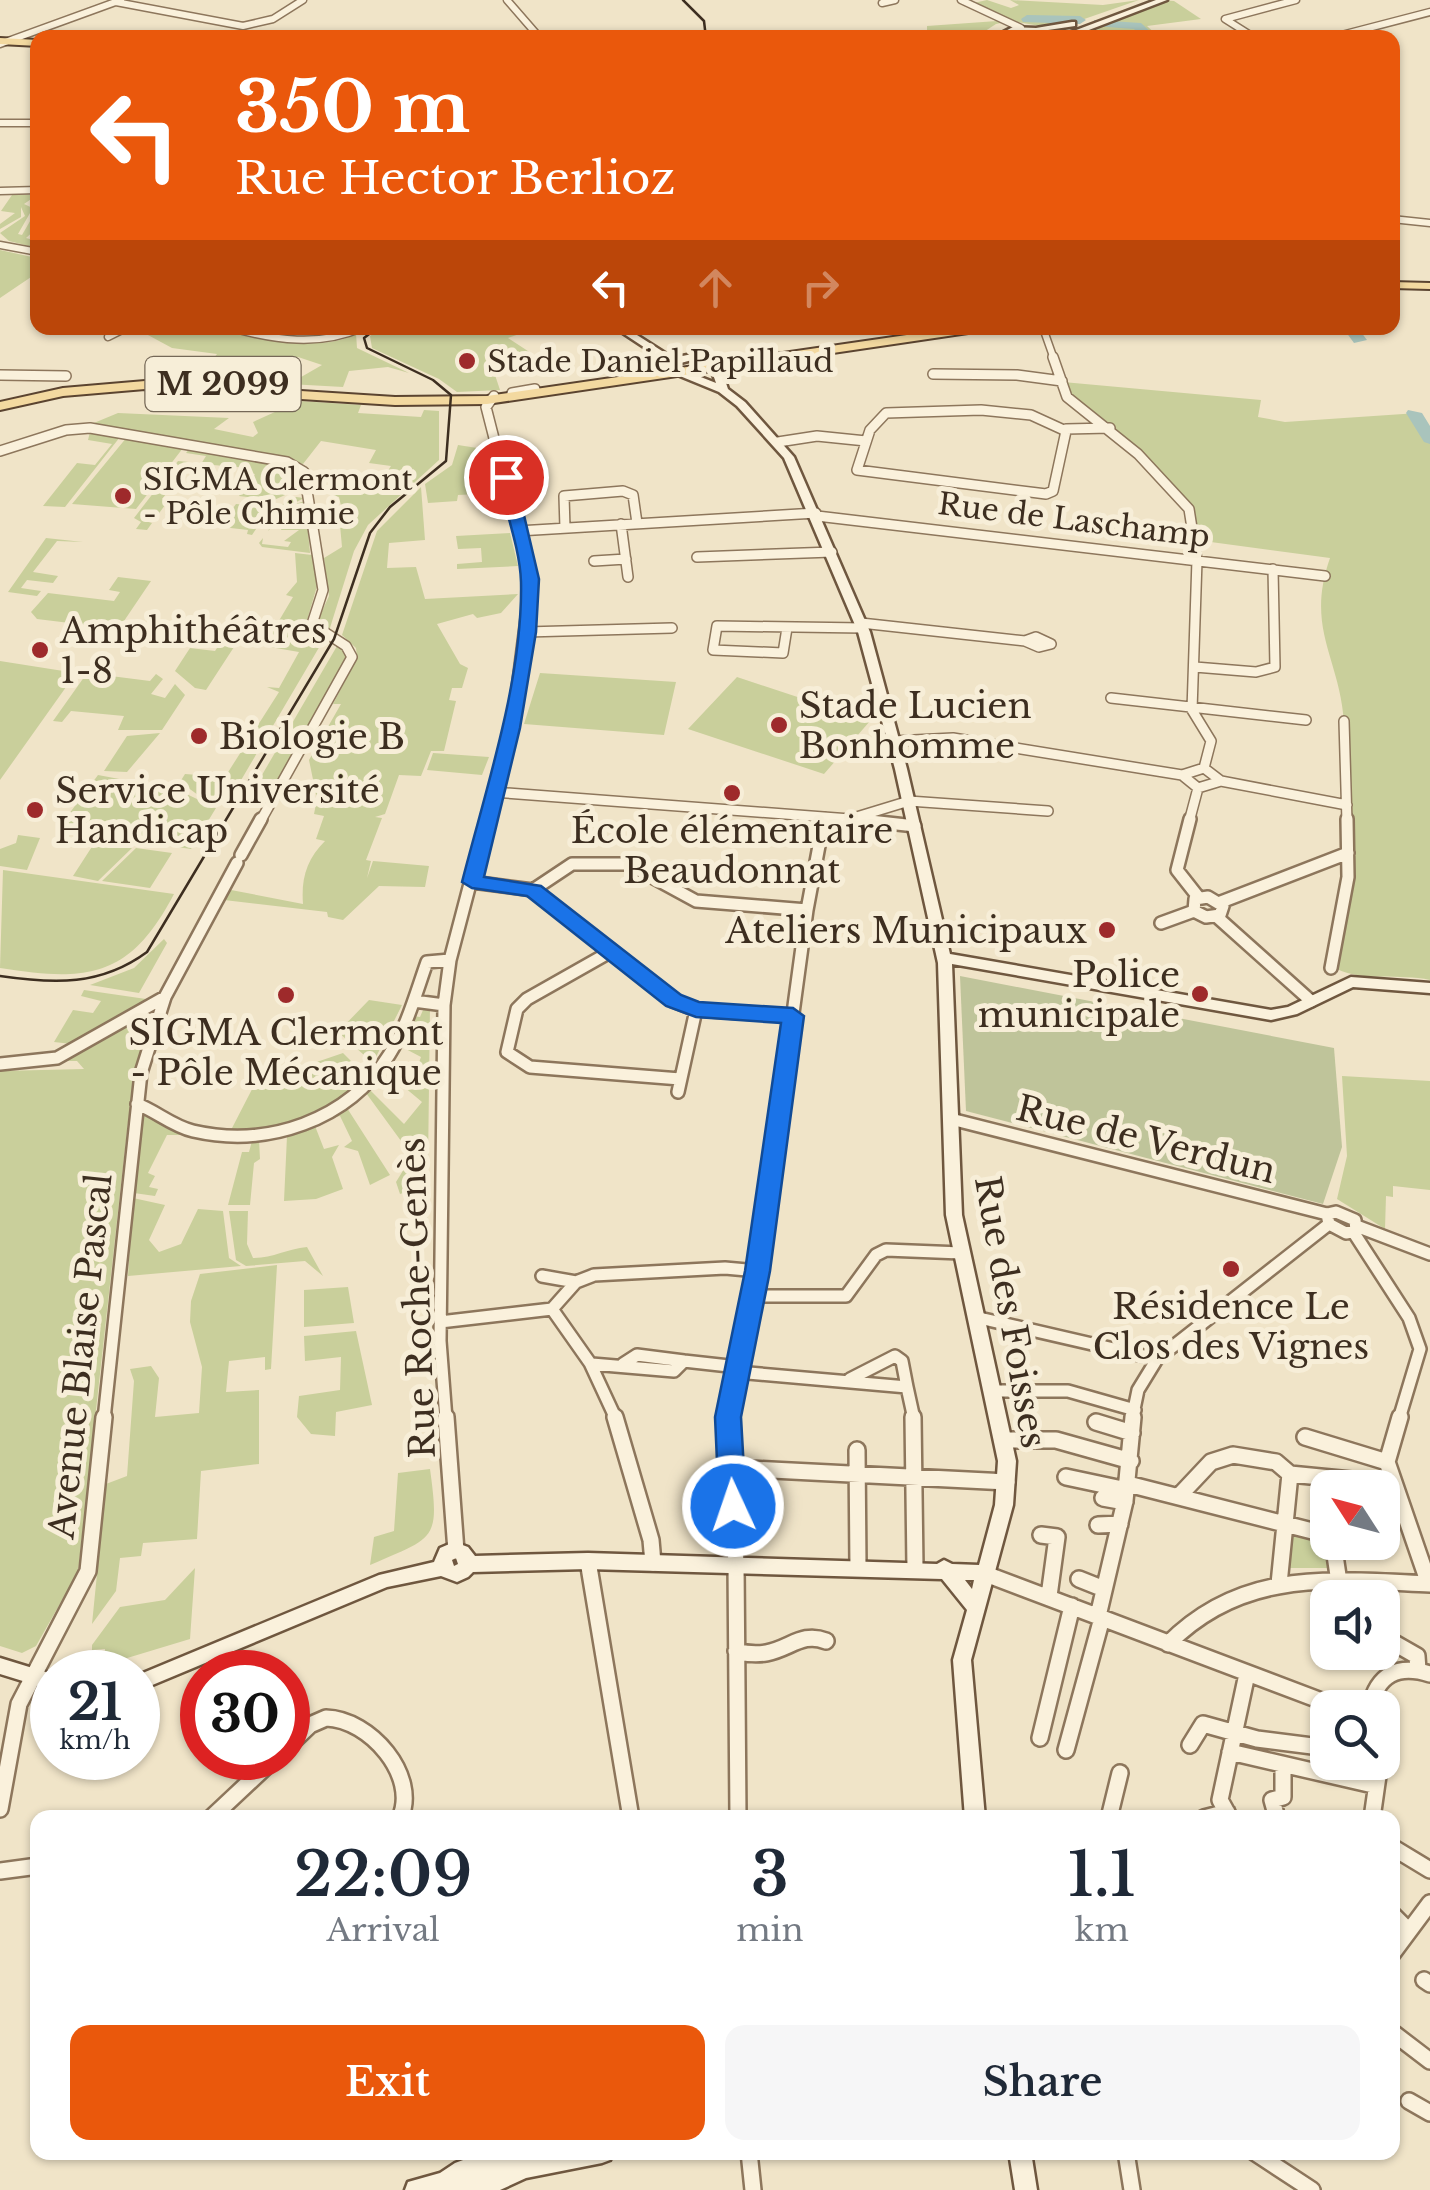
<!DOCTYPE html>
<html lang="en">
<head>
<meta charset="utf-8">
<style>
  body { margin:0; font-family:"Libre Baskerville",serif; background:#f6f6f7; color:#1f2937; height:100vh; display:flex; flex-direction:column; font-size:38px; white-space:nowrap }
  * { box-sizing:border-box; margin:0 }
  p { font-size:32px; color:#747a83 }
  .icon { flex:none; width:55px; height:55px; fill:none; stroke:currentColor; stroke-width:2; stroke-linecap:round; stroke-linejoin:round }
  .map { position:relative; flex:1; overflow:hidden }
  .details { position:absolute; left:30px; top:1810px; width:1370px; height:350px; display:flex; flex-direction:column; background:#fff; border-radius:20px; box-shadow:0 2px 8px #0004 }
  .details>* { flex:none }
  .banner { position:absolute; left:30px; top:30px; width:1370px; height:305px; border-radius:20px; box-shadow:0 2px 8px #0004; background:#ea580c; color:#fff; overflow:hidden }
  .needle { width:65px; rotate:306deg }
  .fabs { position:absolute; left:1310px; top:1470px; display:grid; gap:20px }
  .fabs a { display:grid; place-items:center; width:90px; height:90px; border-radius:20px; background:#fff; box-shadow:0 2px 8px #0004; font-size:50px }
  .speed { position:absolute; left:30px; top:1650px; display:flex; gap:20px; font-size:50px; font-weight:700; text-align:center }
  .speed>* { display:grid; place-content:center; width:130px; height:130px; border-radius:50%; background:#fff; box-shadow:0 2px 8px #0004; line-height:1 }
  .speed small { font-size:25px; font-weight:400 }
  .speed .limit { border:15px solid #d22; background:#fff; color:#111 }
  .pin { position:absolute; display:grid; place-items:center; width:85px; height:85px; color:#fff; margin:-42px; border:5px solid #fff; border-radius:50%; box-shadow:0 2px 10px #0007 }
  .me { position:absolute; width:110px; margin:-55px; rotate:357deg; stroke-linejoin:round; filter:drop-shadow(0 0 8px #0008) }
  .turn { display:flex; align-items:center; gap:35px; height:210px; padding:0 40px; font-size:45px }
  .turn .icon { width:130px; height:130px; stroke-width:2.5 }
  .turn b { display:block; font-size:70px; line-height:85px }
  .lanes { display:flex; align-items:center; height:95px; padding:0 40px; background:#0003; justify-content:center; gap:50px; direction:ltr }
  .lanes .off { opacity:.35 }
  .eta { display:flex; justify-content:space-evenly; align-items:center; height:170px; text-align:center }
  .eta b { font-size:60px; font-weight:600; line-height:70px }
  .button { display:flex; gap:20px; margin-top:auto; padding:20px 40px }
  .button a { flex:1; height:115px; border-radius:20px; background:#ea580c; color:#fff; font-size:40px; font-weight:600; line-height:115px; text-align:center }
  .button a+a { background:#f6f6f7; color:#1f2937 }
  .map>svg:first-child { display:block }
</style>
</head>
<body>
<div class="map">
<svg width="1430" height="2190" viewBox="0 0 1430 2190">
  <rect width="100%" height="100%" fill="#f0e4c8"/>
  <path fill="#c9cf9b" d="M987,0L1011,8L1019,5L1010,0L1103,5L1139,0L1067,25L1046,27L1011,21L996,24L976,37H927V26L997,21L969,4Z
    M1161,0L1174,1L1201,19L1147,26L1159,37L1083,28Z
    M12,195H37L24,204L37,210L30,213L18,234L22,235L33,216L37,218V228L26,238L37,241V248L9,241L0,233L25,216L21,207V217L0,229V224L15,213L1,211Z
    M0,250L32,257L37,273L0,298Z
    M135,328C164,328 195,325 223,328C262,331 320,356 356,333L357,348L409,373L388,367L349,371L343,387L289,384L322,365L298,357L260,382L210,379L224,366L211,362L217,354L172,348Z
    M382,328H536L508,338L534,355L537,363L494,372L500,390L457,392L439,379L372,348L370,336Z
    M1063,382L1261,400L1258,417L1285,422L1418,413L1426,420L1430,437V980C1399,973 1364,982 1337,969C1347,887 1350,805 1344,723C1340,658 1305,629 1330,558L1196,540C1194,531 1193,517 1189,509C1165,464 1073,421 1063,382Z
    M299,401L361,405L358,413L421,417L424,410L439,411V460L368,525L354,551L329,631L318,620L329,596L324,558L342,547L340,525L345,523L339,497L328,494L337,485L378,486L391,466L369,463L376,450L321,441L303,464L89,425L118,413L229,418L214,429L253,437L258,433L253,422Z
    M90,432L120,437L65,507L43,506L77,463L95,465L112,444L88,440Z
    M127,437L183,448L136,509L72,504Z
    M458,445L490,450L503,493L458,495L457,501L428,503L425,484L452,465Z
    M189,449L287,464L299,473L303,487L274,500L239,496L255,474L246,473L249,468L201,464L206,456L186,453Z
    M178,461L189,462L175,481L182,483L173,494H166L162,499L168,501L157,516L150,515L145,521L152,523L147,530L136,529L141,522L134,518Z
    M421,487L425,540L389,543L387,568L416,567L425,599L518,594L501,613L477,618L473,614L437,624L460,664L468,668L462,688H452L449,700L456,701L444,751H431L421,776L399,775L385,814L375,817L382,818L366,860L371,861L367,878L373,861L429,866L425,887L379,886L343,920L328,917L327,912L224,900L231,890L303,904C301,878 307,859 325,841L316,839L324,816L314,814L317,799L309,760L341,704H333L357,658L356,648L342,635L377,531Z
    M296,497L304,498L289,506L305,501L310,553L262,547L259,543L263,538L262,544L288,547L291,542L284,541L299,530H281L284,524L276,523L268,531L282,505Z
    M236,504L271,507L252,535L247,534L248,530L222,527L224,522L165,515L172,505L230,512Z
    M510,533L518,566L457,569V564L482,562L481,548L458,549L456,536Z
    M46,538L83,542L57,541L33,572L58,576L53,583L27,580L21,588L41,591L37,596L8,592Z
    M295,553L312,555L317,586L306,624L324,639L237,787L230,786L217,805H212L180,782L185,774L225,777L279,692L267,687L279,688L299,652L264,646L293,597L286,595L297,582Z
    M118,577L151,581L124,621L182,633L176,636L37,619L31,612L48,593L114,601L120,592L109,590Z
    M219,645L234,647L206,690L195,688L175,671L190,648L215,651Z
    M337,646L346,652V660L273,788L255,787Z
    M0,661L76,673L0,780Z
    M87,673L150,681L156,674L163,679L151,694L165,698L175,684L185,695L162,730H118L124,716L71,711L62,722L53,721Z
    M540,673L676,682L664,735L524,724Z
    M737,677L870,721L824,774L688,729Z
    M160,733L127,772L104,771L127,736Z
    M433,753L489,757L482,775L427,770Z
    M98,775L178,790L216,808L191,849L57,830Z
    M18,835L40,838L27,870L0,866V849L16,843Z
    M95,842L132,848L98,881L73,876Z
    M136,848L172,853L150,888L102,881Z
    M3,870L174,894C130,978 88,982 0,968Z
    M164,939L167,943L139,993L90,985L134,968Z
    M84,990L146,999V1001L72,1044L54,1042L73,1010L93,1013L101,1001L81,996Z
    M369,1000L402,1005L373,1063L338,1032Z
    M416,1006H430L427,1244L421,1187L400,1194L396,1182L412,1156L366,1093L370,1090L404,1124L422,1102L385,1071L387,1067L412,1083L422,1069L418,1065L421,1057L400,1046L402,1040L417,1046L422,1028L410,1025L412,1016L420,1017L423,1010Z
    M132,1021L145,1023L147,1031L128,1122L78,1572L36,1646L22,1653L0,1646V1071L84,1069L77,1061H57Z
    M343,1053L363,1073C352,1114 267,1131 231,1130L263,1068L305,1066Z
    M1342,1076L1430,1081V1190L1393,1186V1197L1386,1196L1385,1229L1337,1199L1347,1156Z
    M347,1108L390,1175L370,1185L358,1151L344,1147L352,1141L340,1116L332,1118Z
    M143,1113L181,1135H167L148,1173L155,1176L149,1187L158,1189L155,1196L134,1193Z
    M315,1126L324,1149L339,1145L332,1157L343,1189L316,1199L284,1201L287,1136Z
    M259,1140L260,1159L254,1163L250,1205H228L242,1152H249L252,1141Z
    M133,1198L165,1205L149,1240L159,1252L181,1244L198,1209L223,1211L229,1258L241,1266L128,1276Z
    M229,1211H248L247,1244L253,1258C273,1258 287,1249 307,1247L323,1276L305,1261L246,1266L236,1260Z
    M277,1265L271,1369L265,1370V1357L229,1361L226,1392L259,1390V1464L201,1471L197,1539L143,1543L141,1556L120,1558L116,1591L92,1624L106,1484L127,1476L134,1381L130,1369L151,1366L159,1378L155,1417L199,1413L202,1367L190,1322L191,1301L200,1274Z
    M348,1287L354,1323L304,1327V1290Z
    M356,1331L372,1405L336,1412L335,1436L311,1434L297,1417L299,1396L340,1390L341,1357L305,1361L304,1336Z
    M430,1469C440,1541 435,1537 370,1565L374,1537L394,1531L398,1473Z
    M1287,1527L1327,1542L1333,1568H1282Z
    M195,1568L190,1639L104,1665L105,1649L92,1650V1645L120,1607L165,1600Z"/>
  <path fill="#bfc49a" d="M960,976L1334,1048L1342,1147L1323,1204L966,1111Z"/>
  <g fill="none" stroke-linecap="round" stroke-linejoin="round">
    <path fill="#a9c4bc" fill-rule="evenodd" d="M1027,15L1080,16L1086,20L1080,24L1023,22L1021,19Z
      M1094,20L1141,23L1157,38H1143L1134,29L1094,26Z
      M1343,328H1358L1367,340L1354,343Z
      M1408,410L1422,413L1430,426V444L1424,442L1406,413Z"/>
    <defs>
      <path id="street-far3" d="M507,0L540,38
        M961,0L1021,28
        M116,2L243,26L273,19L303,0
        M882,3L895,0
        M1255,38L1225,19L1296,0
        M1330,38L1430,12
        M0,44L121,0
        M0,123H38
        M0,191L38,190
        M1392,219L1430,223
        M0,245L38,252
        M231,328C275,340 319,347 362,328
        M1043,328L1054,359
        M108,337L126,328"/>
      <path id="street-far2" d="M1053,357L1067,397L1138,454L1189,509L1197,560L1192,710
        M933,374L1017,375L1062,381
        M0,375L66,376
        M512,393L535,389
        M981,410L1031,415L1066,431L1053,491L1046,494L857,470L870,430L886,413Z
        M1066,429L1110,428
        M778,442L817,436L866,441
        M0,451L66,430L90,428L287,462L304,472L323,590L312,624L346,646L352,657L260,822
        M817,516L1325,576
        M621,524L628,577
        M565,528L564,496L623,491L633,495L637,523
        M518,531L816,513
        M697,557L832,552
        M594,561L626,559
        M861,623L1025,641
        M787,628L783,653L713,650L717,626L863,628
        M526,632L672,628
        M1036,637L1051,644L1039,647L1025,641Z
        M1195,667L1256,672L1275,667L1273,569
        M1111,698L1306,720
        M1192,710L1211,741L1204,768
        M1344,721L1347,822
        M894,741L953,738L1182,775
        M1204,768L1221,781L1198,788L1182,775Z
        M1221,781L1347,805
        M493,792L850,819
        M486,822L511,728L530,579L486,407L494,396
        M876,822L850,819L909,801L1048,811
        M1189,822L1198,788"/>
      <path id="street-far1" d="M852,819L915,826
        M1190,819L1177,870L1199,898
        M241,855L261,819
        M472,882L533,890L673,1001L696,1010L793,1016
        M533,890L572,864H628L696,901L807,910
        M1208,897L1223,906L1220,915L1206,917L1194,911L1195,899Z
        M1221,902L1348,853
        M1216,916L1311,1001
        M1161,923L1194,911
        M610,952L527,999L517,1009L507,1052L530,1067L680,1079
        M1331,968L1348,877L1347,819
        M414,1001L444,1005
        M0,1064L57,1058L165,997
        M678,1092L696,1010
        M137,1104C156,1111 172,1126 193,1131C267,1148 348,1121 389,1055C407,1027 416,993 427,962L450,960
        M951,1119L1327,1214
        M1336,1212L1355,1220L1356,1231L1346,1233L1329,1224L1327,1214Z
        M1359,1227L1430,1254
        M1354,1233L1409,1318L1420,1349L1399,1419
        M542,1276L576,1282
        M753,1296H846L876,1255L886,1250L961,1253
        M552,1309L576,1282L594,1275L725,1268L758,1271
        M975,1317L1157,1359
        M440,1322L552,1309L590,1363L616,1419
        M592,1364L674,1371L684,1361L738,1367
        M623,1364L637,1355L684,1361
        M737,1372L907,1387L902,1361L895,1356L850,1379
        M907,1387L914,1419
        M994,1391H1068L1135,1410
        M104,1419L141,1073L165,997L237,863
        M446,1419L440,1341L444,1005L450,960L487,819
        M728,1419L758,1271L807,910L824,819
        M1132,1419L1138,1390L1157,1359L1329,1224"/>
      <path id="street" d="M446,1417L456,1551
        M615,1417L651,1540L653,1563
        M728,1417L736,1564L738,1818
        M913,1417L915,1568
        M1400,1417L1387,1462L1429,1584
        M1096,1422L1132,1433
        M1305,1437L1387,1462
        M1005,1440H1056L1131,1461
        M857,1450L858,1567
        M731,1468L1007,1482
        M1066,1477L1127,1490
        M1128,1484L1328,1535
        M1179,1496L1211,1462L1233,1455L1276,1462L1290,1474L1392,1484
        M1103,1498L1125,1502
        M1098,1525L1120,1524
        M1041,1535L1057,1537L1049,1596
        M1333,1542L1339,1582
        M588,1561L631,1818
        M983,1573L1340,1708
        M1079,1579L1104,1589
        M1279,1584L1290,1474
        M1098,1616L1125,1501L1133,1417
        M1382,1636L1417,1656L1418,1670
        M1168,1644C1243,1568 1332,1580 1430,1584
        M736,1651C783,1664 794,1628 826,1641
        M1370,1708C1377,1674 1398,1664 1430,1674
        M1040,1738L1072,1606
        M1382,1739V1754
        M1190,1745L1203,1724L1257,1739L1328,1748
        M288,1746L310,1725L326,1718C370,1719 419,1776 400,1818
        M1066,1750L1102,1618
        M1230,1752L1373,1785
        M0,1809L19,1704L88,1571L104,1417
        M211,1818L275,1758
        M1109,1818L1120,1773
        M1204,1818L1227,1812
        M1230,1818L1220,1800L1247,1674
        M1277,1818L1272,1800L1283,1797V1765
        M1372,1818L1380,1762
        M1392,1847L1430,1870
        M0,1871L38,1866
        M1392,1914L1409,1931
        M1392,1954L1430,1903
        M1424,1980L1430,1984
        M1392,2032L1430,2061
        M1409,2101L1430,2113
        M749,2152L753,2190
        M1126,2152L1132,2190
        M1254,2152L1312,2190"/>
      <path id="secondary" d="M1156,0H1167L1068,38H1055Z
        M1072,22H1075V26L1048,30L1045,33L1014,32L1003,38H992L1013,27L1036,28Z
        M615,328H626L673,358L692,354L710,358L722,371L728,389L745,402L794,457L870,632L907,769L950,954L1271,1010L1288,1007L1351,977L1430,983V993L1353,987L1297,1014L1271,1020L952,964L962,1215L1016,1461L1013,1505L971,1660L985,1818H965L953,1660L967,1610L942,1579L588,1569L473,1572L468,1577L457,1582L441,1576L387,1587L138,1691V1675L379,1575L434,1562L440,1548L454,1542L468,1547L475,1556L588,1553L937,1564L944,1560L952,1564L979,1565L995,1505L998,1461L946,1215L938,963L895,769L858,632L784,458L737,406L719,392L675,374L662,359ZM692,360C707,361 712,370 716,383L683,370L677,364ZM456,1558L458,1564L454,1566L452,1560ZM965,1580H974L972,1589Z
        M0,1658L52,1674V1690L0,1674Z
        M508,2152L522,2157L545,2152H613L610,2160L602,2163L526,2178L500,2190H405L408,2182L440,2173L455,2163L482,2153Z
        M1009,2152H1031L1037,2190H1015Z"/>
      <path id="primary" d="M0,38L38,40V46L0,44Z
        M1392,282L1430,283V289L1392,288Z
        M955,328H981L975,332L487,404L395,405L145,389L63,396L0,410V402L63,388L145,381L395,397L487,396Z"/>
    </defs>
    <use href="#street-far3" stroke="#8d765c" stroke-width="9"/>
    <use href="#street-far2" stroke="#8d765c" stroke-width="12"/>
    <use href="#street-far1" stroke="#8d765c" stroke-width="16"/>
    <use href="#street" stroke="#8d765c" stroke-width="20"/>
    <use href="#secondary" stroke="#6f573f" stroke-width="5"/>
    <use href="#primary" stroke="#5b4430" stroke-width="4"/>
    <use href="#street-far3" stroke="#faf1dc" stroke-width="6"/>
    <use href="#street-far2" stroke="#faf1dc" stroke-width="9"/>
    <use href="#street-far1" stroke="#faf1dc" stroke-width="11"/>
    <use href="#street" stroke="#faf1dc" stroke-width="15"/>
    <use href="#secondary" fill="#faf1dc" fill-rule="evenodd"/>
    <use href="#primary" fill="#f3d9a0" fill-rule="evenodd"/>
    <path stroke="#3d2e20" stroke-width="2.5" d="M683,0L704,21L706,38
      M0,976C54,984 101,986 147,952L334,639L370,533L390,507L446,461L451,395L433,380L367,348L364,338L377,328"/>
  </g>
  <path fill="#1a73e8" stroke="#114b97" stroke-width="2.5" d="M506,472L515,477L539,579L536,632L520,728L484,877L541,886L681,995L699,1002L793,1008L804,1016L770,1271L741,1417L746,1506L742,1514H723L719,1506L715,1417L745,1271L781,1023L696,1017L666,1006L527,896L472,888L462,882C486,788 523,679 521,582C520,548 505,510 498,477Z"/>
  <g fill="#9e2a2b" stroke="#f7eed8" stroke-width="4">
    <circle cx="467" cy="361" r="10"/>
    <circle cx="123" cy="496" r="10"/>
    <circle cx="40" cy="650" r="10"/>
    <circle cx="779" cy="725" r="10"/>
    <circle cx="199" cy="736" r="10"/>
    <circle cx="732" cy="793" r="10"/>
    <circle cx="35" cy="810" r="10"/>
    <circle cx="1107" cy="930" r="10"/>
    <circle cx="1200" cy="994" r="10"/>
    <circle cx="286" cy="995" r="10"/>
    <circle cx="1231" cy="1269" r="10"/>
  </g>
  <g text-anchor="middle" dominant-baseline="central" stroke-width="10" stroke-linejoin="round" paint-order="stroke">
    <g font-size="30" fill="#3d2e20" stroke="#f7eed8" text-anchor="start">
      <text x="487" y="361">Stade Daniel Papillaud</text>
      <text x="143" y="479">SIGMA Clermont<tspan x="143" dy="34">- Pôle Chimie</tspan></text>
    </g>
    <g font-size="30" fill="#3d2e20" stroke="#f7eed8">
      <text transform="translate(1074 520) rotate(7)">Rue de Laschamp</text>
    </g>
    <rect fill="#f7eed8" stroke="#756857" stroke-width="2.5" x="145.5" y="357" width="155" height="54" rx="8"/>
    <g font-size="32" font-weight="bold" fill="#3d2e20">
      <text x="223" y="384">M 2099</text>
    </g>
    <g font-size="35" fill="#3d2e20" stroke="#f7eed8" text-anchor="start">
      <text x="60" y="630">Amphithéâtres<tspan x="60" dy="40">1-8</tspan></text>
      <text x="799" y="705">Stade Lucien<tspan x="799" dy="40">Bonhomme</tspan></text>
      <text x="219" y="736">Biologie B</text>
      <text x="55" y="790">Service Université<tspan x="55" dy="40">Handicap</tspan></text>
      <text x="732" y="830" text-anchor="middle">École élémentaire<tspan x="732" dy="40">Beaudonnat</tspan></text>
      <text x="1087" y="930" text-anchor="end">Ateliers Municipaux</text>
      <text x="1180" y="974" text-anchor="end">Police<tspan x="1180" dy="40">municipale</tspan></text>
      <text x="286" y="1032" text-anchor="middle">SIGMA Clermont<tspan x="286" dy="40">- Pôle Mécanique</tspan></text>
      <text x="1231" y="1306" text-anchor="middle">Résidence Le<tspan x="1231" dy="40">Clos des Vignes</tspan></text>
    </g>
    <g font-size="35" fill="#3d2e20" stroke="#f7eed8">
      <text transform="translate(1146 1139) rotate(14)">Rue de Verdun</text>
      <text transform="translate(417 1298) rotate(-92)">Rue Roche-Genès</text>
      <text transform="translate(1011 1312) rotate(80)">Rue des Foisses</text>
      <text transform="translate(80 1356) rotate(-84)">Avenue Blaise Pascal</text>
    </g>
  </g>
</svg>
<div class="fabs">
<a><svg class="needle" viewBox="-14 -14 28 28"><path d="M0-13l5 13h-10z" fill="#e53935"/><path d="M0 13l5-13h-10z" fill="#747a83"/></svg></a>
<a><svg class="icon" aria-label="sound" viewBox="0 0 24 24"><path d="M4 9h4l5-4v14l-5-4H4zM17 9q2 3 0 6"/></svg></a>
<a><svg class="icon" aria-label="search" viewBox="0 0 24 24"><circle cx="10" cy="10" r="6"/><path d="M15 15l6 6"/></svg></a>
</div>
<div class="speed"><div>21<small>km/h</small></div><div class="limit">30</div></div>
<div class="pin" style="left:506px;top:477px;background:#d93025"><svg class="icon" aria-label="arrive" viewBox="0 0 24 24"><path d="M6 21V4h12l-3 4 3 4H6"/></svg></div>
<svg class="me" style="left:733px;top:1506px" viewBox="-20 -20 40 40"><circle r="17" fill="#1a73e8" stroke="#fff" stroke-width="3"/><path d="M0-11L8 9 0 5-8 9z" fill="#fff"/></svg>
<div class="banner">
<div class="turn"><svg class="icon" aria-label="left" viewBox="0 0 24 24"><path d="M17 20v-9H6M10 6l-5 5 5 5"/></svg><div><b>350 m</b>Rue Hector Berlioz</div></div>
<div class="lanes"><svg class="icon" aria-label="left" viewBox="0 0 24 24"><path d="M17 20v-9H6M10 6l-5 5 5 5"/></svg><svg class="icon off" aria-label="ahead" viewBox="0 0 24 24"><path d="M12 20V5M6 11l6-6 6 6"/></svg><svg class="icon off" aria-label="right" viewBox="0 0 24 24"><path d="M7 20v-9h11M14 6l5 5-5 5"/></svg></div>
</div>
<section class="details">
<div class="eta">
<div><b>22:09</b><p>Arrival</p></div>
<div><b>3</b><p>min</p></div>
<div><b>1.1</b><p>km</p></div>
</div>
<div class="button"><a>Exit</a><a>Share</a></div>
</section>
</div>
</body>
</html>
